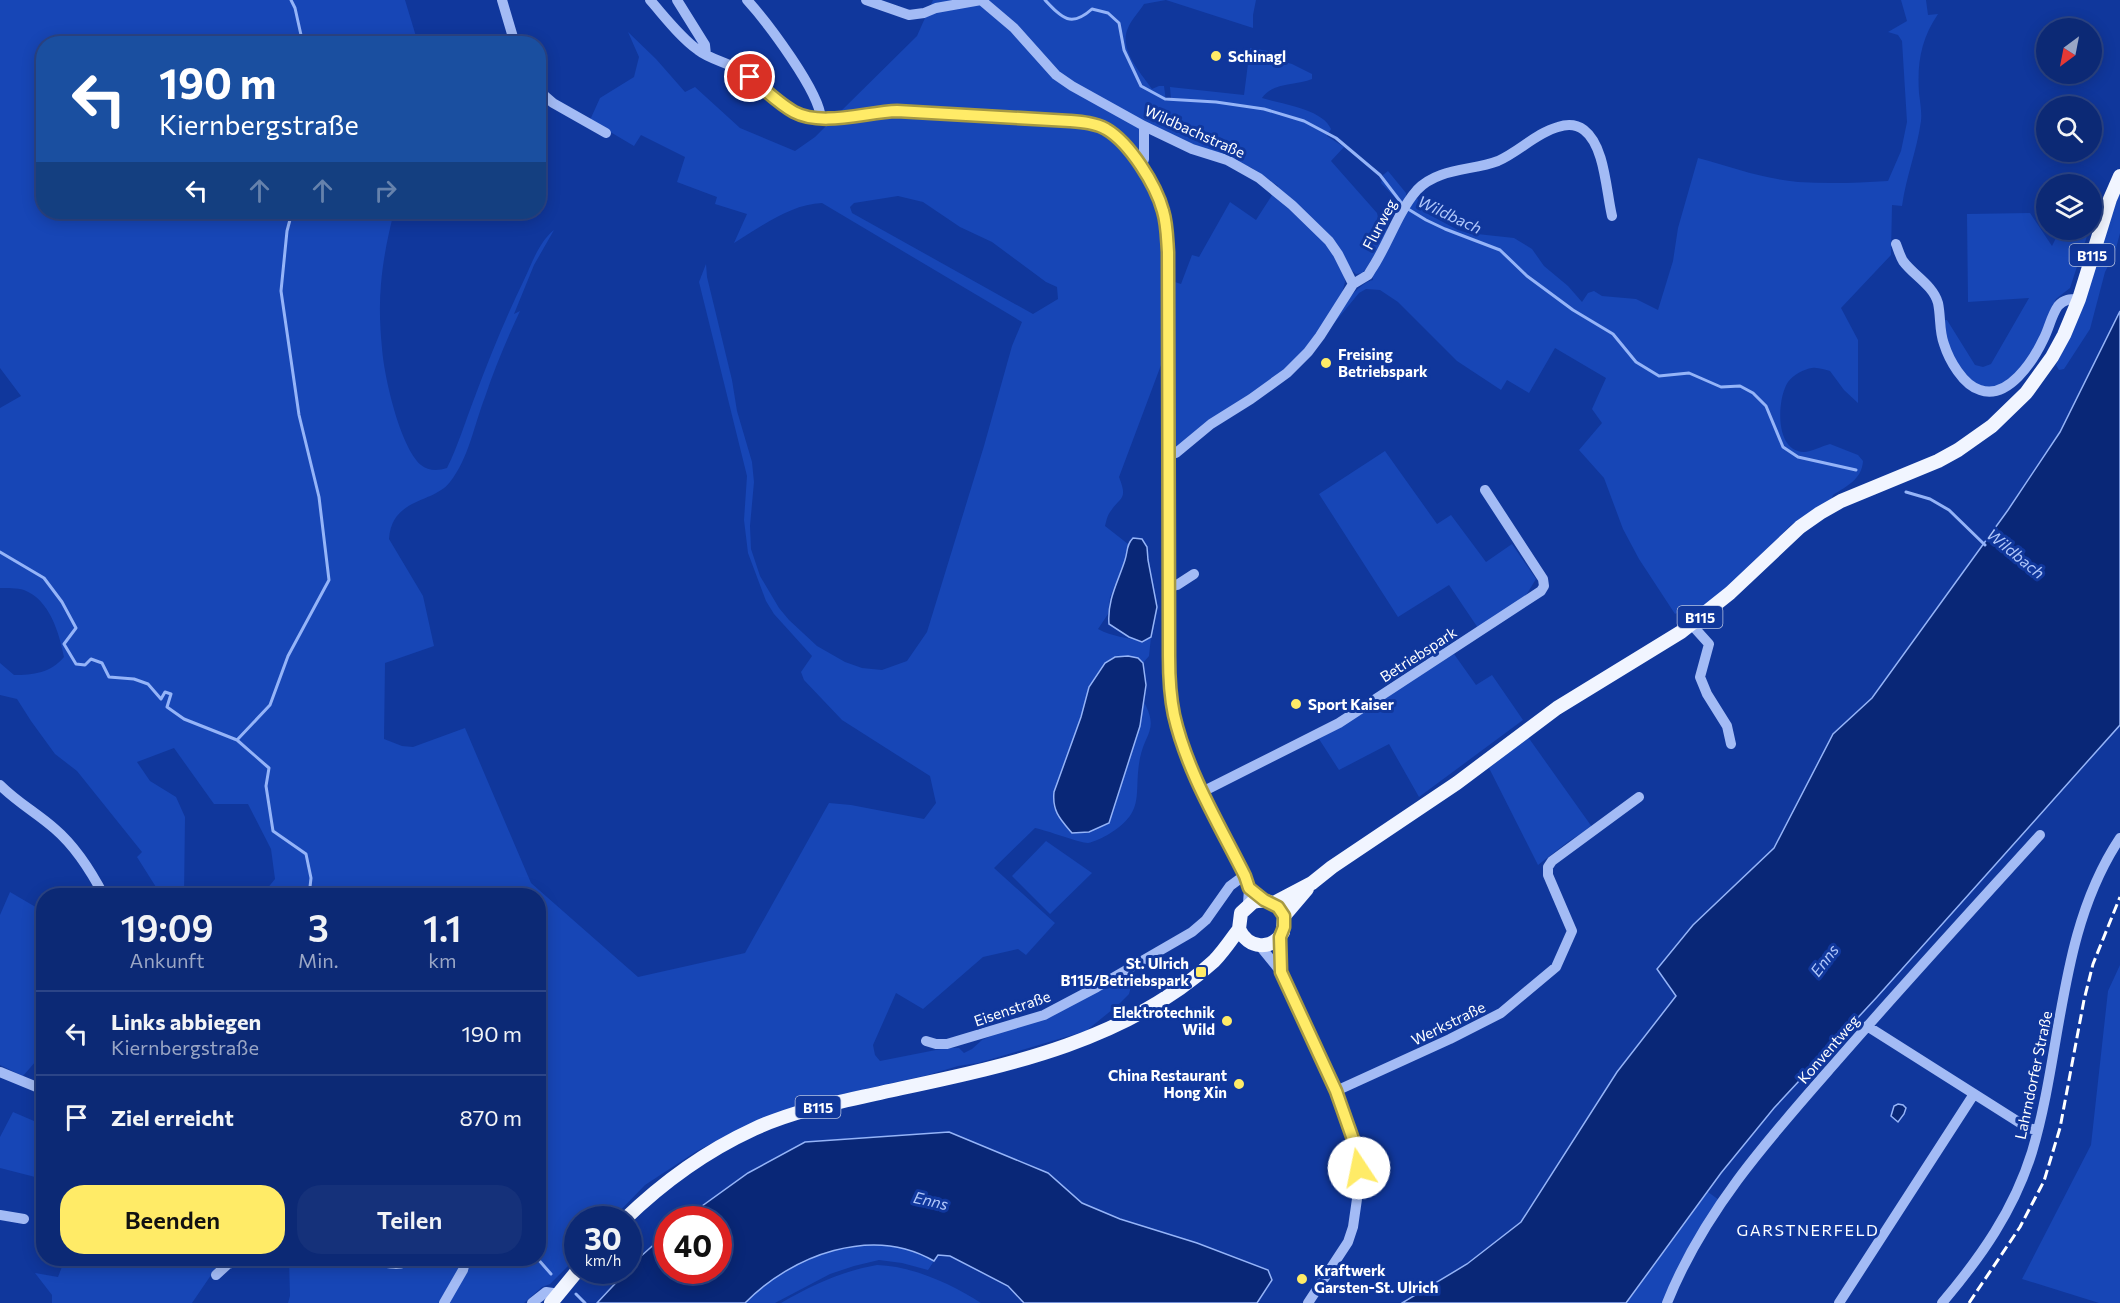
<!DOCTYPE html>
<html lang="de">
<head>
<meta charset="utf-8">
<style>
  body { margin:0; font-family:Commissioner,sans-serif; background:#15317a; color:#f1f3f6; height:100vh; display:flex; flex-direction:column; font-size:22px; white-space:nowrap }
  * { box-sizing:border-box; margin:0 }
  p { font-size:20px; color:#9aa6c5 }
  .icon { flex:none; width:33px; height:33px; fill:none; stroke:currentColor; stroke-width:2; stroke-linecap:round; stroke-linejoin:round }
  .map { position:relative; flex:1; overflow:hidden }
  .sheet { position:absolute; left:36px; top:888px; width:510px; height:378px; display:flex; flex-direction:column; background:#0c2975; border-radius:24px; box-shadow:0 3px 15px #0003,0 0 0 2px #2c4587 }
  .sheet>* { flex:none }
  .hud { position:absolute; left:36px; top:36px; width:510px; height:183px; border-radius:24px; box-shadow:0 3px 15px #0003,0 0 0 2px #2c4587; background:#1a4fa0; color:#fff; overflow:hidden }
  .needle { width:39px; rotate:212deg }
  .fabs { position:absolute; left:2036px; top:18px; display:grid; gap:12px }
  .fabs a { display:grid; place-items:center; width:66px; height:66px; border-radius:50%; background:#0c2975; box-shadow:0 3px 15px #0003,0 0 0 2px #2c4587; font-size:30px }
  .speed { position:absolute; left:564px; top:1206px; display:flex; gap:12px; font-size:30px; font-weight:700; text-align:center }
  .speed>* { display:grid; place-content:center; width:78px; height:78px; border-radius:50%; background:#0c2975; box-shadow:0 3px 15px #0003,0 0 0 2px #2c4587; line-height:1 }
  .speed small { font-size:15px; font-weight:400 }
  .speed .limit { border:9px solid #d22; background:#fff; color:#111 }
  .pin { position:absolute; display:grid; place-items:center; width:51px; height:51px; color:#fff; margin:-26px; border:3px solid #fff; border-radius:50%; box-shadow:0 2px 6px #0007 }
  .me { position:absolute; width:66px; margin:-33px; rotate:349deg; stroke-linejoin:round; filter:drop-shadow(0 0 4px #0008) }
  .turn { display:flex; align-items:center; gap:21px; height:126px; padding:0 24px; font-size:27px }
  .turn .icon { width:78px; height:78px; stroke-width:2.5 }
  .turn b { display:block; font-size:42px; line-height:51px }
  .lanes { display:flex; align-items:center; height:57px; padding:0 24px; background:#0003; justify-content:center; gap:30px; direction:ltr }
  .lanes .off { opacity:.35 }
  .eta { display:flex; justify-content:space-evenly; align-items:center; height:102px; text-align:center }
  .eta b { font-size:36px; font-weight:600; line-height:42px }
  .action { display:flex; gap:12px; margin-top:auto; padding:12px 24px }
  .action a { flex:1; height:69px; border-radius:24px; background:#ffeb67; color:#111; font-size:24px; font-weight:600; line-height:69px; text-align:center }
  .action a+a { background:#15317a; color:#f1f3f6 }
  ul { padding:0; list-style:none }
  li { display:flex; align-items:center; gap:18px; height:84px; padding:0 24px; border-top:2px solid #2c4587 }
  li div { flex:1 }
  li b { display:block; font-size:22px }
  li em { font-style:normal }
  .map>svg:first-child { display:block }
</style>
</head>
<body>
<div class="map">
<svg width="2120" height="1303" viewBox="0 0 2120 1303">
  <rect width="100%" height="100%" fill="#10379c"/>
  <path fill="#1746b6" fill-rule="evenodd" d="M0,0H405L418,43L44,44V212H394C388,235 383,260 381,284C379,305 380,328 382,348C384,376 400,447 421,465C428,471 438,471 447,468C458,446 465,422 474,399C489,359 505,319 524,280C532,263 539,242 554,230L534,265L514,314L520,311C507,339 495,367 485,397C474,425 469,458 450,482C433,504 392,497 389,539L423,596L434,646L385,663L384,739L402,746L413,747L465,728L531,883L638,977L745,953L829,803L851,805L924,819L936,803L930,776L842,720L804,680L801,672L812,656L774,614L766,601L748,553L744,520L747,476L699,282L706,264L707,277L732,380L737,411L752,462L754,482L750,526L751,549L760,576L779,608L789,620L817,646L845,662L862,668L882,670L907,661L927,632L984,446L1012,346L1022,322L822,203C791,204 760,227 734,243L747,214L715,204L717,197L677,182L685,157L641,135L634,146L590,120L600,98L634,77L639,57L628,32L656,59L685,92L695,87L740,128L795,151L815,137L830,122L877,116H903L1090,127L1108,135L1129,158L1144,180L1153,198L1160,224L1161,240L1164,357L1119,477C1128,500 1121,496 1110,512C1107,516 1106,522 1105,526L1128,544L1126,558L1110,597L1108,614L1098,629C1113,637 1126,637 1142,642L1151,637L1149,656L1143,663L1138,658L1105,663L1089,687L1081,717L1054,792L1053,805L1058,817L1109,823L1140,726L1144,702C1159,730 1145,733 1140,758C1133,794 1147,811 1109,834C1104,837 1094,842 1088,843C1080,843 1046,830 1035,828L994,868L1055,923L1026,955L1018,949L983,957L923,1009L896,993L873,1045L875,1055L880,1061L946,1048H959L964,1053L972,1049L982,1040L1117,980L1127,979L1132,983L1129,994L1118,1005L1086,1031L978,1063L958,1066L928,1075L843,1094L786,1110L748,1125L697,1151L645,1185L612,1219L578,1220L577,1257L550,1284L542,1287L524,1303H288L290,1296L289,1259L538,1258V896L262,895L275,879L271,849L248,804H214L174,748L137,762L150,781L176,797L185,817L184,895H161L137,857L142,852L77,771L55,754L31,721L17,699L0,695V663L14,675C33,675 51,673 64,657C59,633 50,600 24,590C17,588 7,588 0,588V408L21,396L0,368ZM898,196L923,202L960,227L992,242L1046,282L1057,287L1058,299L1033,314L852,213L850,207L854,203Z
    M933,0H1256L1253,15V28L1166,0L1144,4C1139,12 1131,20 1128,28C1118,49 1141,73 1152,89L1159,86H1164L1166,101L1171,100L1170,87L1244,95L1250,48L1268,51L1277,60L1292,64L1312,74V79C1296,86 1272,82 1262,98C1281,104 1323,109 1331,129L1327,136L1344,147L1331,161L1377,213L1380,226L1390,231L1363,273L1356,274L1350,269L1344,274L1345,282L1342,293L1311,342L1289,367L1176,448L1172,445V281L1181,284L1192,255L1199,257L1230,202L1256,220L1278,186L1252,168L1198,149L1149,125V173L1091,120L838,114L917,36Z
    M1901,0H1926L1928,15L1938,14C1921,39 1917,63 1919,93C1920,102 1922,112 1921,121C1917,150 1906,177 1902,206L1892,205L1891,255L1841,308L1858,340V403L1844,390L1830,371C1825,370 1818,367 1812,368C1804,369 1793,375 1788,382C1777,398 1774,452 1804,452C1811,452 1822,446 1830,444L1858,455L1863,461C1862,479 1847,486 1833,495L1831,501L1791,525L1732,584L1687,621L1679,612L1675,614L1639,559L1623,529L1604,478L1579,450L1602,423L1592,409L1606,378L1555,348L1529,393L1507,380L1501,390L1457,361L1398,302L1380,290L1366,289L1359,293L1307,356C1320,339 1353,283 1373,280V273L1406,210L1417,198L1426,213L1458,230L1468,233L1514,238L1532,249L1544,266L1568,286L1582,302L1588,293L1594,291L1602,296L1636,299L1658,310L1673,261L1678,228L1698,158C1731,167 1764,179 1798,182C1828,184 1858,183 1888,181L1901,151L1907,122L1902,41L1898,35L1888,32L1907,21Z
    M1388,171L1406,193V200L1403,206L1381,183L1383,175Z
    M2091,187L2096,188L2098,200L2091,222Z
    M2120,190V233L2115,252L2105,272L2090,329L2064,369L2059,370L2056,365L2078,318Z
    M2030,213L2052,246L2060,230H2089L2070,288L2056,299L2033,351L2018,372L1994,390L1974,384L1949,353L1944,320H1947L1975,365L1983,367L1991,364L2029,298L1968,302L1967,214Z
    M1385,451L1437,524L1451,515L1486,562L1512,544L1536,579L1525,597L1478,628L1449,585L1398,617L1319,494Z
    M1454,654L1476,685L1492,675L1523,720L1419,797L1389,744L1339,770L1319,739Z
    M1528,737L1592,827L1569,841L1538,865L1489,768Z
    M1046,841L1092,873L1050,914L1012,876Z
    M10,892L39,909L43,901V1053L23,1076L0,1065V915Z
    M2120,965V1303H2099L2022,1279L2091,1145L2108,991Z
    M13,1112L41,1124L43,1120V1179L0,1168V1137Z
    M1708,1192L1719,1200L1664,1303H1626Z
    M860,1245C888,1244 910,1247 934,1261L928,1270L902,1263L879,1260L854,1266L830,1274L775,1303H745C777,1271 816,1252 860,1245Z
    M65,1259H222L192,1303H52V1295L35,1273L58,1277Z
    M877,1265C912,1266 952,1284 981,1303H781C812,1285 842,1271 877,1265Z"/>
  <path fill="#092777" stroke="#95b4f8" stroke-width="1.5" d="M2120,311V725L1877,997L1774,1108L1721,1173L1626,1303H1402L1467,1264L1521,1222L1617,1072L1676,996L1657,969L1693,925L1774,848L1833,734L1872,698L2008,510L2060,432Z
    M1133,538L1142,539L1147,547L1148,560L1157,607L1151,637L1142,642L1129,637L1109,624C1107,600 1118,582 1125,560C1128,551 1126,545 1133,538Z
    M1128,656L1138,658L1143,663L1146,685L1140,726L1109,823L1089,832L1072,833C1060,819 1052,811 1054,792L1081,717L1089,687L1105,663L1115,657Z
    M1898,1104L1903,1105L1906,1108L1904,1114L1898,1122L1891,1116L1894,1106Z
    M949,1132L1048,1173L1082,1203L1120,1219L1197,1243L1268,1270L1272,1280L1257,1303H1024L1008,1286L950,1256L938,1255L934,1261C872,1225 792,1255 745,1303H597L640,1257L667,1233L668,1270H718V1220L684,1219L748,1173L805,1142Z"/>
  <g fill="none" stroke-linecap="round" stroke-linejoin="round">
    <path stroke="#95b4f8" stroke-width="3" d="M291,0L295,8L303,44
      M1045,0C1062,18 1071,28 1092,9L1108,13L1119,23L1124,50L1141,86L1165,99L1216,102L1264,109L1304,121L1336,138L1380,175L1403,205
      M1408,209L1426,220L1445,229L1500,250L1527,276L1573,310L1613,334L1636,362L1659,376L1689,373L1721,387L1740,386L1753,393L1766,406L1783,447L1798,457L1856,470
      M1906,492L1930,499L1949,510L1985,545
      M0,552L44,578L62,602L76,628L64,644L76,664L85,665L91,659L102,663L109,677L134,679L148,684L161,699L165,692L171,694L167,707L184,719L237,740L269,768L266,786L273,831L306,854L311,878L309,896
      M237,740L270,705L288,656L329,580L319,497L299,415L281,291L287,231L292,212
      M537,1258L551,1274
      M576,1294L585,1303"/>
    <path stroke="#a3bbf5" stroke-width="10" d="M502,0L515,44
      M650,0C665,17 680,37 698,50C712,61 732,63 746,74C767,89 785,112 810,118C833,123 871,112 897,111L1084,122C1091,124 1099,126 1106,130C1130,144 1155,184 1163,210C1167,224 1167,238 1168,252L1169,656C1169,676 1170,696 1174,715C1187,772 1219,824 1245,875L1249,888L1248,904
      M677,0L705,45L706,55
      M747,0C767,22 820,92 821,119
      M866,0L909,15L924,13L936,8L981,0
      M981,0L1014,28L1056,75L1072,86L1144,126L1192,149L1227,160L1259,178L1292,205L1329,241L1338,254L1353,284
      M538,90L553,103L606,133
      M1141,167L1144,159V126
      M1896,244C1898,249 1900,256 1903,261C1913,275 1933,285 1938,303C1941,317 1939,331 1944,344C1949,360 1963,385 1980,390C2008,400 2033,361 2043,340C2049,329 2051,316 2058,306C2064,299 2070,299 2079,299
      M1168,455L1176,453L1211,424L1251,399L1287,373L1308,352L1320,336L1353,284L1368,275L1371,270C1388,245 1397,213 1417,190C1438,168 1471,171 1498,161C1519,152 1536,133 1558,127C1567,124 1576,124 1584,130C1605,146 1606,191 1612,216
      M1169,587L1177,585L1194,574
      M1691,624L1709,644L1700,677L1707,694L1727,726L1731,744
      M0,785C18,803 37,813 55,829C76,847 91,871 104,896
      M1202,792L1339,723L1541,591L1544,586L1543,579L1485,490
      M1280,937L1281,972
      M1260,946L1281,972L1336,1091L1355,1145L1359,1168L1358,1192L1353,1227L1348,1242L1308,1303
      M1867,1026L2028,1128L2037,1130
      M926,1041L936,1044H947L1044,1015L1097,987L1192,932L1206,920L1230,886L1245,875
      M0,1072L44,1090
      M1336,1091L1450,1039L1501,1013L1556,967L1572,931L1548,875V867L1552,861L1639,797
      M0,1215L24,1219
      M368,1258C383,1262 400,1269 413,1258
      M216,1275L228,1264L253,1258
      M444,1303L463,1270L466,1258
      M532,1303L546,1292L553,1293L557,1295
      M1667,1303C1704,1210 1771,1136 1836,1062C1903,985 1972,910 2040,835
      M1839,1303L1974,1094
      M1942,1303C1981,1257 2014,1210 2032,1152C2063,1048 2058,931 2120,838"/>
    <path stroke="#f1f5ff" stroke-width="14" d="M1274,903L1312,883L1332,867L1457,783L1557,708L1681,632L1730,593L1800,527L1820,513L1841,501L1938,461L1958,450L1992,426L2026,393L2052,357L2064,335L2079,299L2110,199L2120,176
      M1284,916C1278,903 1267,898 1253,902L1241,913L1239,929C1248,949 1272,951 1283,932L1284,916L1307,889
      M624,1220C663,1182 704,1152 754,1129C795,1110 840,1102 884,1092C1000,1067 1123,1044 1214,961C1223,952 1231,940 1239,929
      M551,1303L578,1270"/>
    <path stroke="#fff" stroke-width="3" stroke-dasharray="10 4.5" stroke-linecap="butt" d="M1969,1303L2020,1227L2044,1181L2060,1128L2084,1000L2093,964L2120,897"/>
  </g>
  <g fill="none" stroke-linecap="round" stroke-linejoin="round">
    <defs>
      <path id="route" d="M750,77C764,89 778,103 794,112C822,127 866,112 897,111L1070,121C1082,122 1095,123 1106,129C1130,143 1156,185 1163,211C1167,224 1167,238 1168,252L1169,656C1169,676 1170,696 1174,715C1187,772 1219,824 1245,876L1249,888L1264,900L1278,907L1284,916V927L1280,937L1281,972L1336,1091L1355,1145L1359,1168"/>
    </defs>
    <use href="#route" stroke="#a69943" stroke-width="15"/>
    <use href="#route" stroke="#ffeb67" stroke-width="10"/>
  </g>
  <g fill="#ffeb67" stroke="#10379c" stroke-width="2">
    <circle cx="1216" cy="56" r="6"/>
    <circle cx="1326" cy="363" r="6"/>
    <circle cx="1296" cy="704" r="6"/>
    <rect x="1195" y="966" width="12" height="12" rx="3"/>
    <circle cx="1227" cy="1021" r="6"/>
    <circle cx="1239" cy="1084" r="6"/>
    <circle cx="1302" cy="1279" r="6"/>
  </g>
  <g text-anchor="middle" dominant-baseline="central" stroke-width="6" stroke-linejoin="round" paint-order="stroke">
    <g fill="#10379c" stroke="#b7c3e1" stroke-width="1.5">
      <rect x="2069.5" y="244" width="45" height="22" rx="4.5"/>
      <rect x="1677.5" y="606" width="45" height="22" rx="4.5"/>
      <rect x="795.5" y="1096" width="45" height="22" rx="4.5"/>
    </g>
    <g font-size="14" font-weight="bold" fill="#fff">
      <text x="2092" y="255">B115</text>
      <text x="1700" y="617">B115</text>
      <text x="818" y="1107">B115</text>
    </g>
    <g font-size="15" font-weight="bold" fill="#fff" stroke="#10379c" text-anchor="start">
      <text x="1228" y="56">Schinagl</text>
      <text x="1338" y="354">Freising<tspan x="1338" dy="17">Betriebspark</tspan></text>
      <text x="1308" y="704">Sport Kaiser</text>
      <text x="1189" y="963" text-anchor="end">St. Ulrich<tspan x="1189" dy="17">B115/Betriebspark</tspan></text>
      <text x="1215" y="1012" text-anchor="end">Elektrotechnik<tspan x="1215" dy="17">Wild</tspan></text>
      <text x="1227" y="1075" text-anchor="end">China Restaurant<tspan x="1227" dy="17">Hong Xin</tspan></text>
      <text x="1314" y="1270">Kraftwerk<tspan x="1314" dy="17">Garsten-St. Ulrich</tspan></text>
    </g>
    <g font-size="15" fill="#fff" stroke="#10379c">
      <text transform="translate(1195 131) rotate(24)">Wildbachstraße</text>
      <text transform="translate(1379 224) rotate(-62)">Flurweg</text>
      <text transform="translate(1418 654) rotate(-33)">Betriebspark</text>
      <text transform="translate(1012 1008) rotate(-19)">Eisenstraße</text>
      <text transform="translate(1448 1023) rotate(-26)">Werkstraße</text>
      <text transform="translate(1828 1049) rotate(-49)">Konventweg</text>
      <text transform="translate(2033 1075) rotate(-78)">Lahrndorfer Straße</text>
    </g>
    <g font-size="16" font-style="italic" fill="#b0c7fb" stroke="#10379c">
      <text transform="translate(1450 214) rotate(25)">Wildbach</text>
      <text transform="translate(2016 553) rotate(39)">Wildbach</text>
      <text transform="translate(1824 960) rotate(-53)">Enns</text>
      <text transform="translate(931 1200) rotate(13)">Enns</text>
    </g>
    <g font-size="16" letter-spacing="1.5" fill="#fff" stroke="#10379c">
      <text x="1808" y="1229">GARSTNERFELD</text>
    </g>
  </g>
</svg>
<div class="fabs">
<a><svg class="needle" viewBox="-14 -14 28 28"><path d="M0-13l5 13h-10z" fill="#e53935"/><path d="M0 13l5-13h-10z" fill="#9aa6c5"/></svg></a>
<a><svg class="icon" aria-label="search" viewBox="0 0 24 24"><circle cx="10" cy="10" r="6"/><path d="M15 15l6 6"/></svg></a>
<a><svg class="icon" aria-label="layers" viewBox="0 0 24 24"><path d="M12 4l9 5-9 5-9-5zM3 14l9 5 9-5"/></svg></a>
</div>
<div class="speed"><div>30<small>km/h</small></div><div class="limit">40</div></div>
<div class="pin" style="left:750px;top:77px;background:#d93025"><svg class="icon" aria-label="arrive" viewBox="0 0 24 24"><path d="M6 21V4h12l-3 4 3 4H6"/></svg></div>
<svg class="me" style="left:1359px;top:1168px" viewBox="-20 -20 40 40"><circle r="19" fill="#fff"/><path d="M0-13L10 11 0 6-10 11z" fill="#ffeb67"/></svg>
<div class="hud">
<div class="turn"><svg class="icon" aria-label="left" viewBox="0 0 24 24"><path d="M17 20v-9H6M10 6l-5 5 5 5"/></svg><div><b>190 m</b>Kiernbergstraße</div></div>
<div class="lanes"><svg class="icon" aria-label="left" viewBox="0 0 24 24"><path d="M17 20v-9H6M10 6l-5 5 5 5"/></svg><svg class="icon off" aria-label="ahead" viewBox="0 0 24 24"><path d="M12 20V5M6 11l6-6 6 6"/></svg><svg class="icon off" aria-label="ahead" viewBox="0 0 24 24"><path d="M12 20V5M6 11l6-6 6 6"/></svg><svg class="icon off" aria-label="right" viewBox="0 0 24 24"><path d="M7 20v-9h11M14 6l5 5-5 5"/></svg></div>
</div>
<section class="sheet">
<div class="eta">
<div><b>19:09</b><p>Ankunft</p></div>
<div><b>3</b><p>Min.</p></div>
<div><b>1.1</b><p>km</p></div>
</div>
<ul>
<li><svg class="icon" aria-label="left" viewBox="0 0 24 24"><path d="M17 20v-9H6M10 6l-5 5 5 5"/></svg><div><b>Links abbiegen</b><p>Kiernbergstraße</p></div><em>190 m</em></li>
<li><svg class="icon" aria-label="arrive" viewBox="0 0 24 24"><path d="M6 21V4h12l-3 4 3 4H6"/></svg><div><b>Ziel erreicht</b></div><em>870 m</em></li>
</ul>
<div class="action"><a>Beenden</a><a>Teilen</a></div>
</section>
</div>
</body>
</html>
